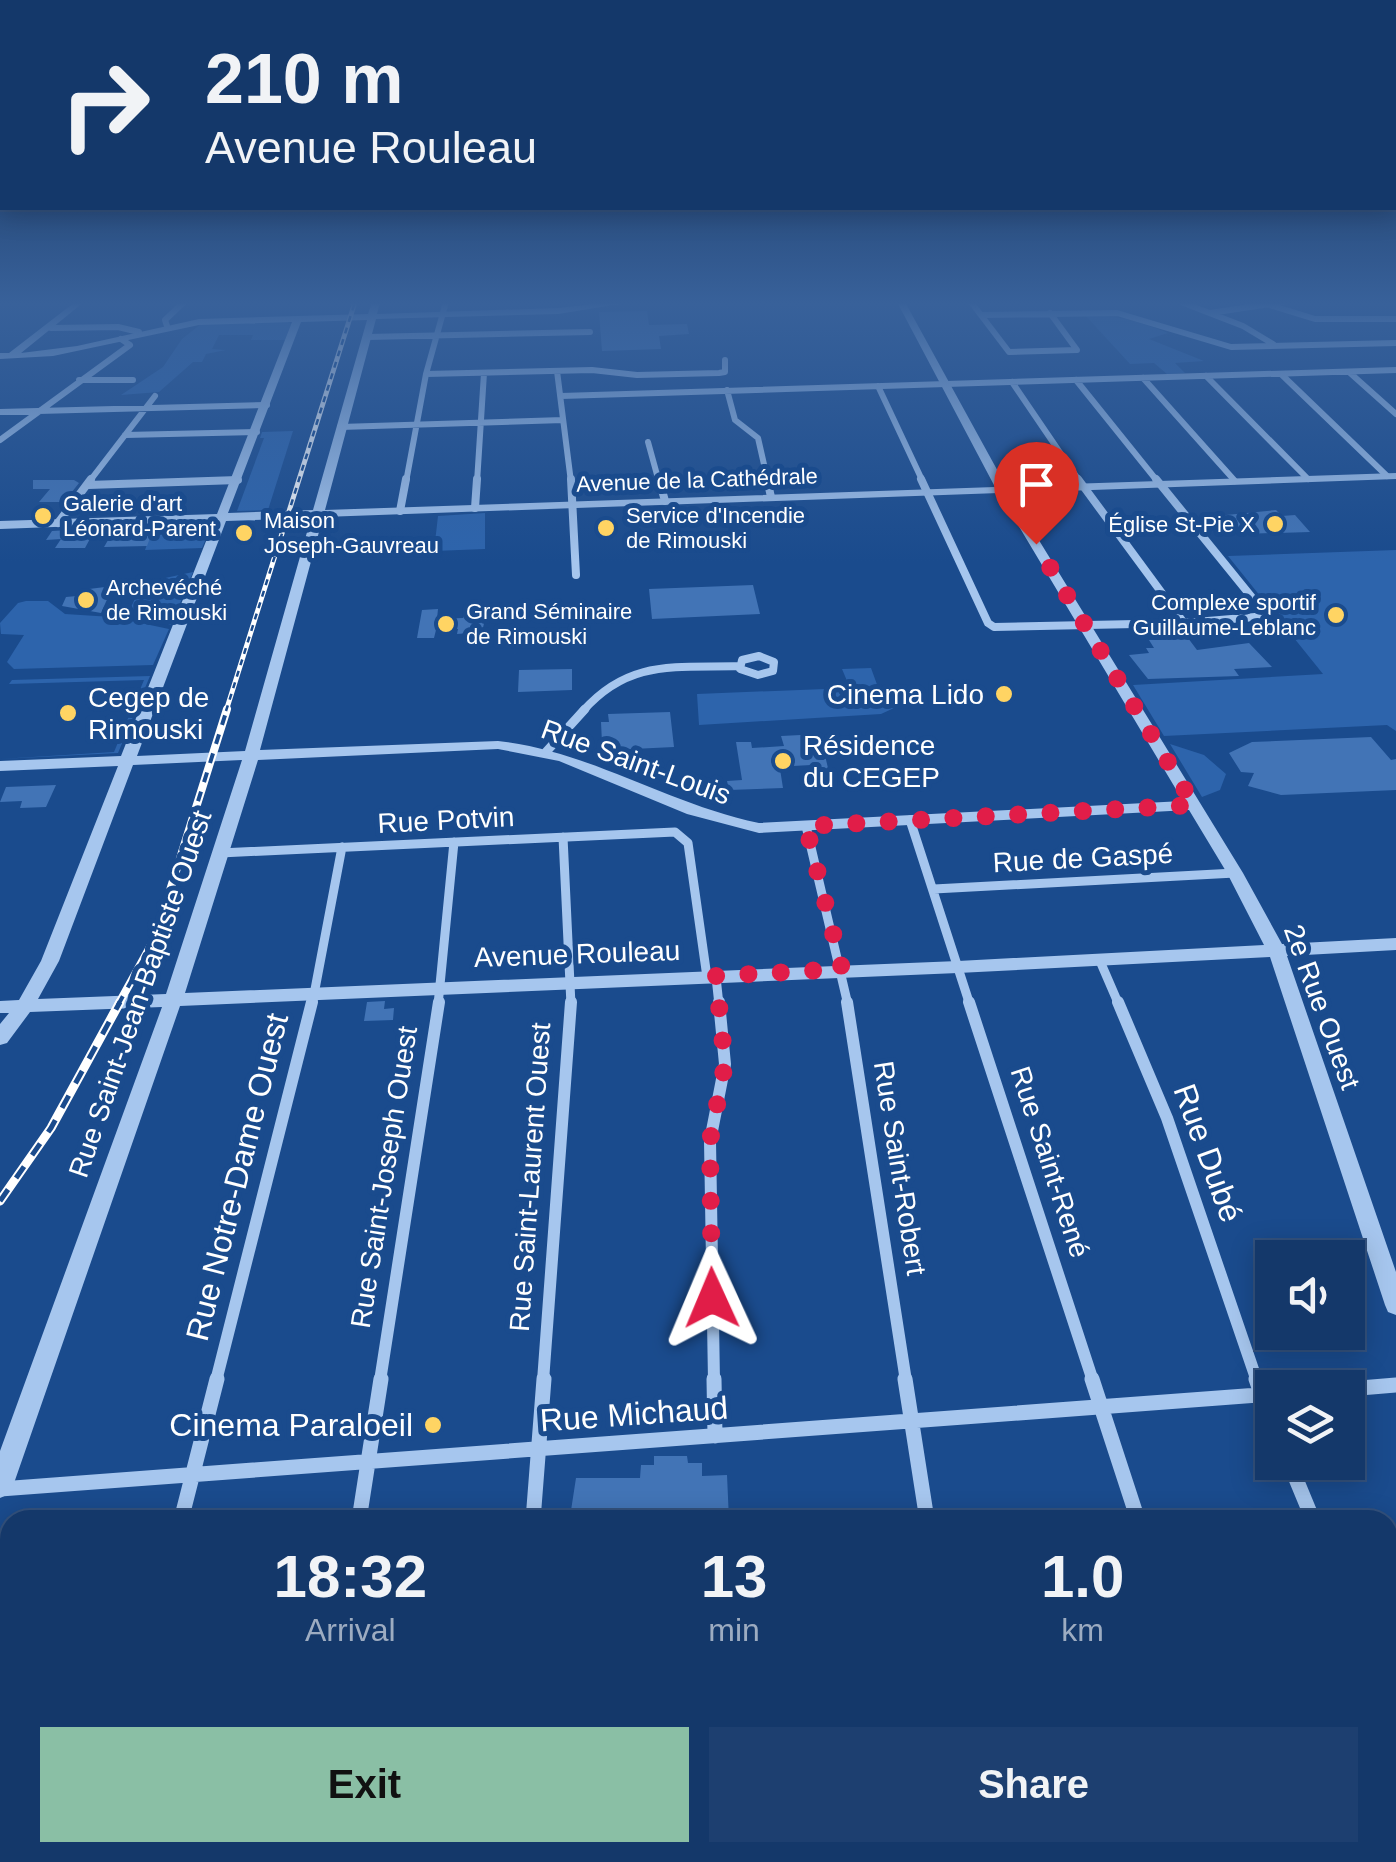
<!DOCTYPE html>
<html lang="en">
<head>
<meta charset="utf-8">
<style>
  body { margin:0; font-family:Arial,sans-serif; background:#1d3f70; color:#f1f3f6; height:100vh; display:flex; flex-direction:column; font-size:38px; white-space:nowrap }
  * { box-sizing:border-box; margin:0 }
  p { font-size:32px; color:#9dacc1 }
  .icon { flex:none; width:55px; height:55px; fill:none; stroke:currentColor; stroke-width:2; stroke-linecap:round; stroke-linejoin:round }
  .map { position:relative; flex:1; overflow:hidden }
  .details { position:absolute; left:0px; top:1510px; width:1398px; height:352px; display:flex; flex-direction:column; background:#14386a; border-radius:30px 30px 0 0; box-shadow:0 5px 25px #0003,0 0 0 2px #33527e }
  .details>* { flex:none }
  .banner { position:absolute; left:0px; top:0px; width:1398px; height:210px; box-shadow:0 5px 25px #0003,0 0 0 2px #33527e; background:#14386a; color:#f1f3f6; overflow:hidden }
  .buttons { position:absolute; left:1255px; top:1240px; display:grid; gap:20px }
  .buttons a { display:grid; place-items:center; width:110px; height:110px; border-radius:0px; background:#14386a; box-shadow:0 5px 25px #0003,0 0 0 2px #33527e; font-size:50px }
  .pin { position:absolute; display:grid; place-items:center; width:85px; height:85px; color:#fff; margin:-102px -42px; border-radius:50% 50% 50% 0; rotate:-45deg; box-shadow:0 0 10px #0007 }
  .pin .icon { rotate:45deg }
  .me { position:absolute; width:110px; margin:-55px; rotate:359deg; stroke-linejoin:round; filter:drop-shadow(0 0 8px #0008) }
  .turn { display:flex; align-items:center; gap:35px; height:210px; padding:0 40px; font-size:45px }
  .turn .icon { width:130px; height:130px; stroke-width:2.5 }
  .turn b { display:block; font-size:70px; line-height:85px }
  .eta { display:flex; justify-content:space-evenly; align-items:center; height:170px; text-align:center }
  .eta b { font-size:60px; font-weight:600; line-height:70px }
  .cta { display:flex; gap:20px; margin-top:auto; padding:20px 40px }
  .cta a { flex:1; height:115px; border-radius:0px; background:#8abfa5; color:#111; font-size:40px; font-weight:600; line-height:115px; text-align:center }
  .cta a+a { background:#1d3f70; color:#f1f3f6 }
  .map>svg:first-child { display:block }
</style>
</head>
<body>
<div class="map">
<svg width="1396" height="1862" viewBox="0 0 1396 1862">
  <rect width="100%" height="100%" fill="#1a4b8d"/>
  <path fill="#2d64ac" d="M1085,315C1116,315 1139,321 1168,333L1149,339L1204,361L1175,363L1185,373L1167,374L1154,363L1130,364Z
    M286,321L291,324L285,340H251L253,335H219L212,349L226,350L206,354L202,362H193L159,392L121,395L163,367L182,339L201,324Z
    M293,431L268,510L237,511L264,438H260L262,432Z
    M485,513V549L434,551L438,516Z
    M206,523L212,525L202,548L145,550L151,533L114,535L116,526Z
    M1396,550V731L1387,725L1164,736L1133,685L1323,674L1228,556Z
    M193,572L171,625L128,614L142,583Z
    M26,601H48L65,614L112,617L169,629L153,665L14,669L7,662L24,635L1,634L0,623L18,603Z
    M871,668L879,690H913L905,703L881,714L699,725L697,694L850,688L842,669Z
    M150,676L118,753L0,759L114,752L144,680L9,684L12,680Z
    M1170,744L1204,755L1226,774L1220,790L1202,797Z"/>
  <path fill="#4274b6" d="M647,311L649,325L687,324L689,334L659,336L661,349L602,351L599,312Z
    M33,480H74L79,483L64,502H39L50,489H33Z
    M1276,510L1282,516L1295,515L1310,532L1240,534L1216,516Z
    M68,530L64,536L92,535L85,548H55L61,539L46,540L52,531Z
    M152,533L147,546L104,547L111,535Z
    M753,585L760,614L652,619L649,589Z
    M113,586L101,613L62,606L66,597L77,596L81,590Z
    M488,606L482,632L457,634L458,629L436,630L434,638H417L422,610L438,609L437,619L463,618L464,607Z
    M1188,638L1197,650L1249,643L1272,667L1234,669L1239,676L1148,679L1129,655L1149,653L1146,648H1154L1149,640Z
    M572,669V690L518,692L519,670Z
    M670,712L674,747L612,750L611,742L602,743L601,722H609L608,714Z
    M820,734L831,781H815L811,765L793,766L780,769L783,788L729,790L727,781L742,780L736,742H751L752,748L784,746L781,736Z
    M1371,737L1391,760L1396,759V790L1281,795L1248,786L1254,773L1241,772L1229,753L1252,742Z
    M56,785L46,807L20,808L22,801L0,802L6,787Z
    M385,1001L384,1009L394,1008L393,1020L364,1021L367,1002Z
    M654,1456H687L688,1463H702V1476L727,1475L729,1520L570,1517L576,1478H640L641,1465H654Z"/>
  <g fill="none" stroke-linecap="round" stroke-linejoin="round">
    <path stroke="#a6c6ee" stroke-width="6" d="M971,302L1009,352L1077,350L1050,313
      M1181,302L1243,326L1273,344
      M1270,305L1315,319H1396
      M1210,313L1283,302
      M981,315L1117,313L1231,347L1396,343
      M167,326L165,320L184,302
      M51,328L118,327L139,332
      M367,337L590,332
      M557,371L571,482
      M1349,372L1396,414
      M426,374L592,370L637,375L719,373L725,372V360
      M1281,374L1387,476
      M1206,376L1308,479
      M1143,378L1235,481
      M79,380H133
      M1076,380L1158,482
      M1012,382L1080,482
      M878,386L923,482
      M727,390L735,420L758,438L768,482
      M561,396L1396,370
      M0,412L267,405
      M340,427L563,420
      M125,435L257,432
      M0,440L130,345L121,339
      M648,442L659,482
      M89,482L155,396
      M182,482L238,480
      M406,482L426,374L446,302
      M477,482L484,373"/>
    <path stroke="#a6c6ee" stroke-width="8" d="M571,479L576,575
      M659,479L665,501
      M767,479L771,497
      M921,479L988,623L994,627L1184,623L1267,616L1156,479
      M1078,479L1184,623
      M88,485L238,480
      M475,508L477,479
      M400,511L406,479
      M58,523L91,479
      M759,656L774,662L773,671L758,675L740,669L742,660Z
      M583,711C629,659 675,668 739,666"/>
    <path stroke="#a6c6ee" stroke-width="9" d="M546,752L585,709
      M910,820L970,1005
      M806,826L848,1005
      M563,837L571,1005
      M220,853L675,832L688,843L707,977
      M934,889L1235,873
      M1100,961L1119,1005
      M716,977L719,1005
      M312,1005L342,847
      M438,1005L454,842"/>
    <path stroke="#a6c6ee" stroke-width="12" d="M847,1002L906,1381
      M969,1002L1093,1381
      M1118,1002L1167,1118L1257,1381
      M216,1381L312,1002
      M380,1381L439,1002
      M543,1381L571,1002
      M714,1381L710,1141L725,1064L719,1002"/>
    <path stroke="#a6c6ee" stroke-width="15" d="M714,1379L715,1436
      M905,1379L927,1520
      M1092,1379L1138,1520
      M1256,1379L1272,1424
      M1348,1389L1396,1385
      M1289,1462L1313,1520
      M0,1489L1272,1394
      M181,1520L217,1379
      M359,1520L381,1379
      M533,1520L544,1379
      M1388,1696L1396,1716
      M515,1852V1862
      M995,1852L998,1862
      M1246,1852L1249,1862
      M97,1862L99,1852
      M310,1862L311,1852"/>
    <path fill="#a6c6ee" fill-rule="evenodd" d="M75,302H84L21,353L77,346L199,319L368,314L372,302H380L377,314L558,308L610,302H632L558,314L376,319L325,510L995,487L897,302H905L1006,486L1396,473V479L1010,493L1243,873L1282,944L1396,938V950L1287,956L1396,1272V1315L1388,1312L1385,1305L1270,957L958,973L180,1006L13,1486L9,1494L0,1498V1451L162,1007L30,1012L7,1043L0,1045V1024L9,1013H0V1001L19,1000L41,961L118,766L0,771V761L121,756L214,521L0,529V521L217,514L292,322L199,325L53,356L0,359V353H9ZM367,320L313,510L228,513L301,322ZM999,493L1183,801L759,823C667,804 593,752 498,741L260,750L323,517ZM311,518L245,751L137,756L226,521ZM498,749L559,761L687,814L759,833L1189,810L1227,873L1264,945L958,961L185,993L258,760ZM242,760L166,994L38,999L59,961L133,765Z"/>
    <defs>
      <path id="rail-far2" d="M226,711L355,302"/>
      <path id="rail-far1" d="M118,1005L155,938L227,709"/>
      <path id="rail" d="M0,1201L51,1128L120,1002"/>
    </defs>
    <use href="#rail-far2" stroke="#fff" stroke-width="5"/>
    <use href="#rail-far1" stroke="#fff" stroke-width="8"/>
    <use href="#rail" stroke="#fff" stroke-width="9"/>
    <use href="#rail-far2" stroke="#1a4b8d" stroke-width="2.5" stroke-dasharray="6" stroke-linecap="butt"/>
    <use href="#rail-far1" stroke="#1a4b8d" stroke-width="4" stroke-dasharray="10" stroke-linecap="butt"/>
    <use href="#rail" stroke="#1a4b8d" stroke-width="5" stroke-dasharray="14" stroke-linecap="butt"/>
  </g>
  <linearGradient id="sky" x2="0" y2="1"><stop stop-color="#0e294e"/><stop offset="0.54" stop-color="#38619a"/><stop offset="1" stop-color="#38619a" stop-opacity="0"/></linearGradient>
  <rect width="1396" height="562" fill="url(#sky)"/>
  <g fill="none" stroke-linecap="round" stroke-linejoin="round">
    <path stroke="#e11d48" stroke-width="18" stroke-dasharray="0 32.4" d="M712,1298L710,1141L725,1064L716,976L842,969L806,826L1194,805L1036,544"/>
  </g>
  <g fill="#ffd463" stroke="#1a4b8d" stroke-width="4">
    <circle cx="43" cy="516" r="10"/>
    <circle cx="1275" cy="524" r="10"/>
    <circle cx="606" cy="528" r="10"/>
    <circle cx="244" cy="533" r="10"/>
    <circle cx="86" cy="600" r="10"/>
    <circle cx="1336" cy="615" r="10"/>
    <circle cx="446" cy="624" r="10"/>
    <circle cx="1004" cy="694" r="10"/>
    <circle cx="68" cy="713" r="10"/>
    <circle cx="783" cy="761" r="10"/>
    <circle cx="433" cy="1425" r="10"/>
  </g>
  <g text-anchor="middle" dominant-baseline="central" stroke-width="10" stroke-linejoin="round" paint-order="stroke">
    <g font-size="22" fill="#fff" stroke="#1a4b8d">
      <text transform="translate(697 480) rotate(-2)">Avenue de la Cathédrale</text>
    </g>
    <g font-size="22" fill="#fff" stroke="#1a4b8d" text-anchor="start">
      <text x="63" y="503">Galerie d'art<tspan x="63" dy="25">Léonard-Parent</tspan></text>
      <text x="626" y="515">Service d'Incendie<tspan x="626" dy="25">de Rimouski</tspan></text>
      <text x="264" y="520">Maison<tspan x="264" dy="25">Joseph-Gauvreau</tspan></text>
      <text x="1255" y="524" text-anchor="end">Église St-Pie X</text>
      <text x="106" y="587">Archevéché<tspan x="106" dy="25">de Rimouski</tspan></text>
      <text x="1316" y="602" text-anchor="end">Complexe sportif<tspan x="1316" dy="25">Guillaume-Leblanc</tspan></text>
      <text x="466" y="611">Grand Séminaire<tspan x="466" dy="25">de Rimouski</tspan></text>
    </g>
    <g font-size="28" fill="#fff" stroke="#1a4b8d" text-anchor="start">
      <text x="984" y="694" text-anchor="end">Cinema Lido</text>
      <text x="88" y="697">Cegep de<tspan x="88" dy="32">Rimouski</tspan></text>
      <text x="803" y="745">Résidence<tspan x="803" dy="32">du CEGEP</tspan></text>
    </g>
    <g font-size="28" fill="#fff" stroke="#1a4b8d">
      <text transform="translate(636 762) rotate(20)">Rue Saint-Louis</text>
      <text transform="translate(446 820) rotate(-3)">Rue Potvin</text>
      <text transform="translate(1083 858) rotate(-3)">Rue de Gaspé</text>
      <text transform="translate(577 954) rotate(-2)">Avenue Rouleau</text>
      <text transform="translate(140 994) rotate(-71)">Rue Saint-Jean-Baptiste Ouest</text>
      <text transform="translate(1322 1007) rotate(70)">2e Rue Ouest</text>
      <text transform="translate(1050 1162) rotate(72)">Rue Saint-René</text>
      <text transform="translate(900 1168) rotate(81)">Rue Saint-Robert</text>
      <text transform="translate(384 1177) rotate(-81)">Rue Saint-Joseph Ouest</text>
      <text transform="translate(530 1177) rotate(-86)">Rue Saint-Laurent Ouest</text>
    </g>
    <g font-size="32" fill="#fff" stroke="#1a4b8d">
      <text transform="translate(1208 1153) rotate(70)">Rue Dubé</text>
      <text transform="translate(237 1177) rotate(-76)">Rue Notre-Dame Ouest</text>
      <text transform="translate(634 1414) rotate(-4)">Rue Michaud</text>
    </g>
    <g font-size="32" fill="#fff" stroke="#1a4b8d" text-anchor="end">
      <text x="413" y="1425">Cinema Paraloeil</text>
    </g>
  </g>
</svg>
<div class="buttons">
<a><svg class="icon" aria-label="sound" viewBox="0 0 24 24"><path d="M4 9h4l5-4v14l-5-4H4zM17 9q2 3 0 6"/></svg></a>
<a><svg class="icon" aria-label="layers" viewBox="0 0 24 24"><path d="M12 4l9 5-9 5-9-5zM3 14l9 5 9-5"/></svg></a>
</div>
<div class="pin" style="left:1036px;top:544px;background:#d93025"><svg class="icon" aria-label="arrive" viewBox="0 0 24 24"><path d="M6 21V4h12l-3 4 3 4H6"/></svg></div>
<svg class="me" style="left:712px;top:1298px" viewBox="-20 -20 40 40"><path d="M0-17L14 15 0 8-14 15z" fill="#e11d48" stroke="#fff" stroke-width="4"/></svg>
<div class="banner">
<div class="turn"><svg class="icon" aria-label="right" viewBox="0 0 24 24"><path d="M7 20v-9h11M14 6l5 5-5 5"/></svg><div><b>210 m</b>Avenue Rouleau</div></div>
</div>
<section class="details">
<div class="eta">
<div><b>18:32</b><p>Arrival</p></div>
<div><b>13</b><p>min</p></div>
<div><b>1.0</b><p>km</p></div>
</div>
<div class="cta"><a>Exit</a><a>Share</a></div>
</section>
</div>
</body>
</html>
